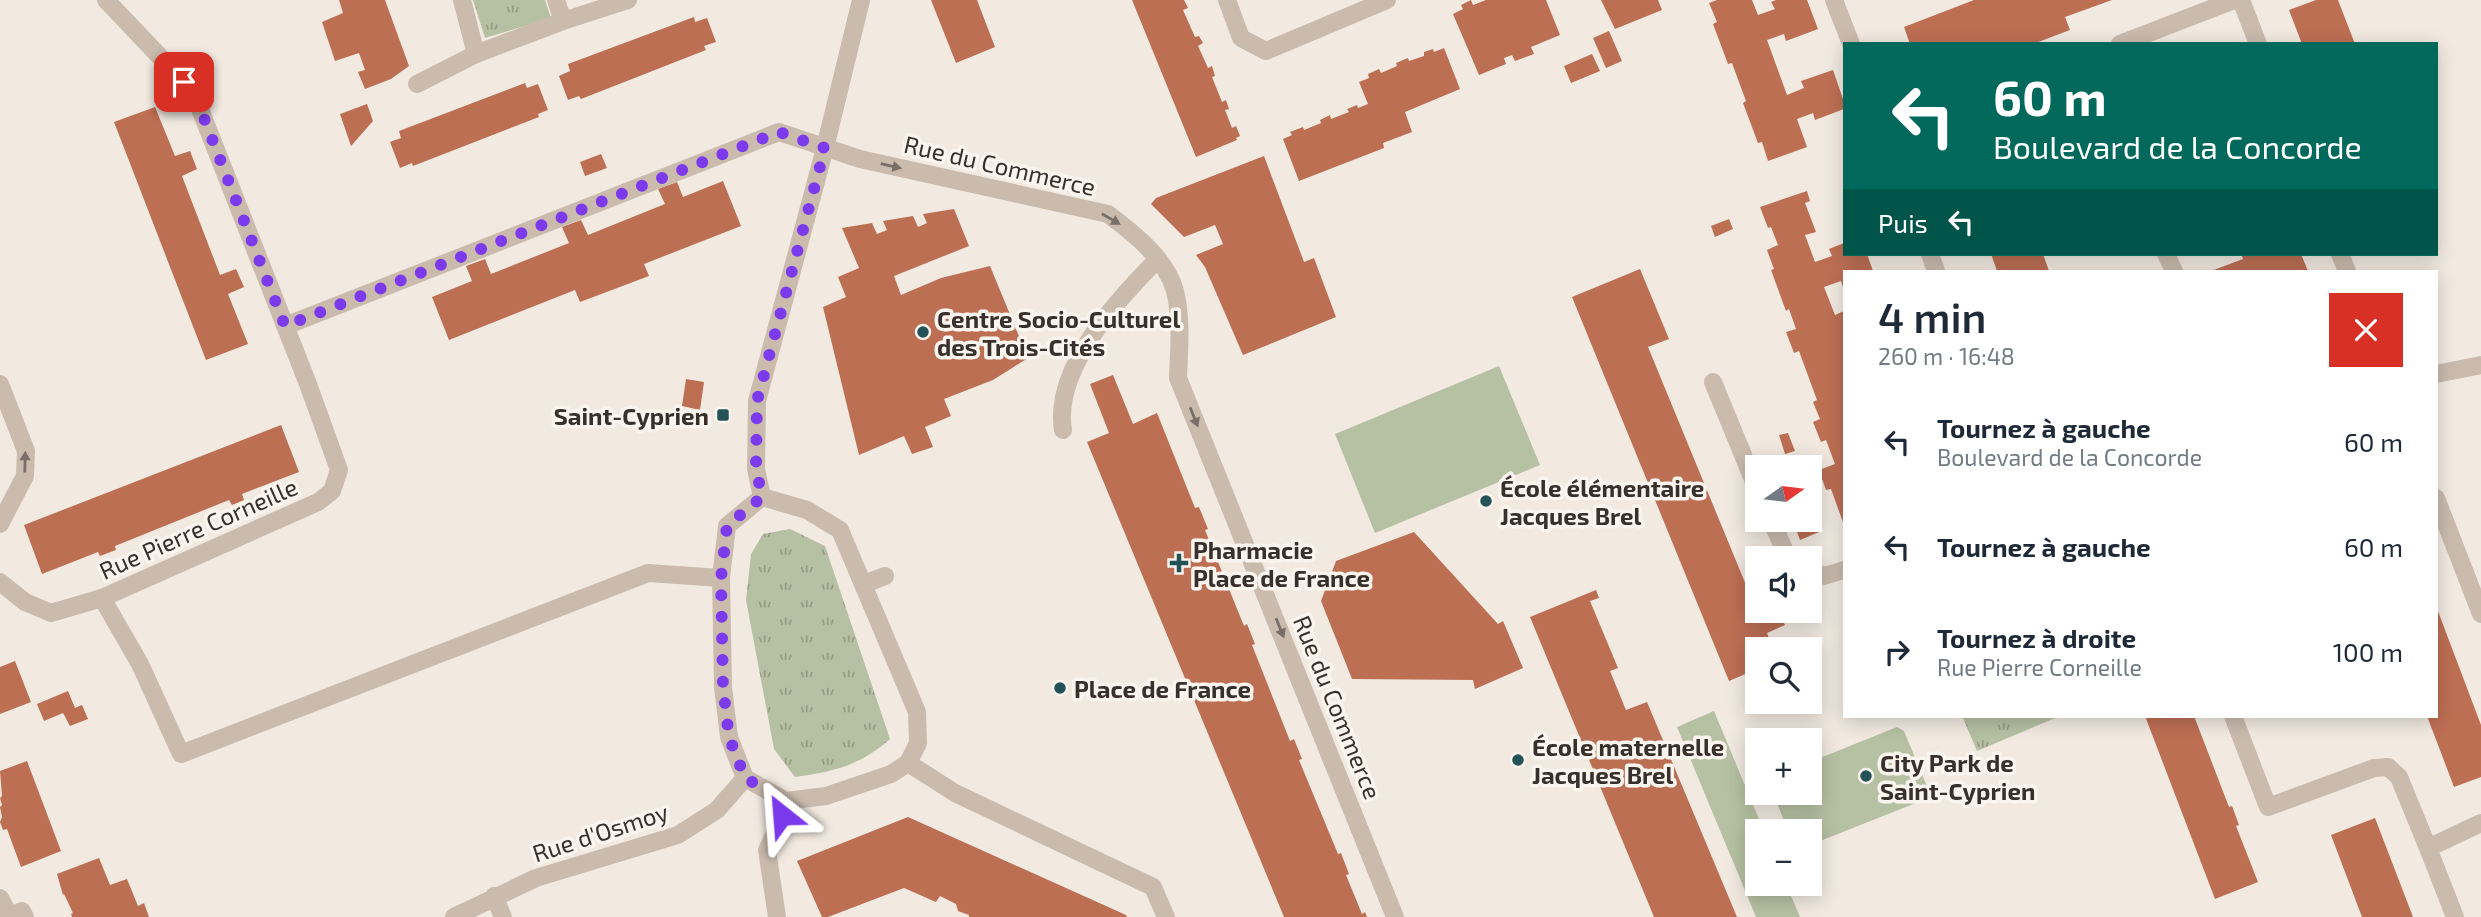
<!DOCTYPE html>
<html lang="fr">
<head>
<meta charset="utf-8">
<style>
  body { margin:0; font-family:"Exo 2",sans-serif; background:#f6f6f7; color:#1f2937; height:100vh; display:flex; flex-direction:column; font-size:26px; white-space:nowrap }
  * { box-sizing:border-box; margin:0 }
  p { font-size:23px; color:#747a83 }
  .icon { flex:none; width:38px; height:38px; fill:none; stroke:currentColor; stroke-width:2; stroke-linecap:round; stroke-linejoin:round }
  .map { position:relative; flex:1; overflow:hidden }
  .side { position:absolute; left:1843px; top:270px; width:595px; height:448px; display:flex; flex-direction:column; background:#fff; border-radius:0px; box-shadow:0 4px 18px #0003 }
  .side>* { flex:none }
  .guide { position:absolute; left:1843px; top:42px; width:595px; height:214px; border-radius:0px; box-shadow:0 4px 18px #0003; background:#00695c; color:#fff; overflow:hidden }
  .needle { width:46px; rotate:76deg }
  .buttons { position:absolute; left:1745px; top:455px; display:grid; gap:14px }
  .buttons a { display:grid; place-items:center; width:77px; height:77px; border-radius:0px; background:#fff; box-shadow:0 4px 18px #0003; font-size:35px }
  .pin { position:absolute; display:grid; place-items:center; width:60px; height:60px; color:#fff; margin:-30px; border-radius:14px; box-shadow:0 4px 10px #0006 }
  .me { position:absolute; width:77px; margin:-38px; rotate:332deg; stroke-linejoin:round; filter:drop-shadow(0 0 5px #0008) }
  .turn { display:flex; align-items:center; gap:24px; height:147px; padding:0 35px; font-size:32px }
  .turn .icon { width:91px; height:91px; stroke-width:2.5 }
  .turn b { display:block; font-size:49px; line-height:60px }
  .then { display:flex; align-items:center; height:66px; padding:0 35px; background:#0003; gap:14px; font-size:26px }
  .round { display:grid; place-items:center; flex:none; width:74px; height:74px; border-radius:0px; background:#f6f6f7 }
  .head { display:flex; align-items:center; justify-content:space-between; height:119px; padding:0 35px }
  h1 { font-size:42px; font-weight:600; line-height:52px }
  ul { padding:0; list-style:none }
  li { display:flex; align-items:center; gap:21px; height:105px; padding:0 35px }
  li div { flex:1 }
  li b { display:block; font-size:26px }
  li em { font-style:normal }
  .map>svg:first-child { display:block }
</style>
</head>
<body>
<div class="map">
<svg width="2481" height="917" viewBox="0 0 2481 917">
  <defs>
    <pattern id="grass-tufts" width="24" height="20" patternUnits="userSpaceOnUse" patternTransform="scale(1.75)"><rect width="24" height="20" fill="#b6c0a2"/><path d="M3 7l-1-3M5 7V3M7 7l1-3M15 17l-1-3M17 17v-4M19 17l1-3" fill="none" stroke="#959c84"/></pattern>
  </defs>
  <rect width="100%" height="100%" fill="#f2eae1"/>
  <path fill="url(#grass-tufts)" d="M473,0H545L551,18L485,38Z
    M790,529L825,546L890,739C861,765 833,772 795,777L774,749L746,600L751,554L763,534Z
    M1962,716H2060L1977,751Z"/>
  <path fill="#b6c0a2" d="M1499,366L1540,465L1375,533L1335,434Z
    M1714,711L1764,831H1757V884H1786L1800,917H1756L1677,727Z
    M1897,727L1904,731L1929,791L1926,799L1810,845V831H1788L1773,793H1810V762Z"/>
  <path fill="#bd6f54" d="M339,0H385L409,66L391,79L365,89L358,72L365,70L359,53L335,61L322,22L343,13Z
    M931,0H977L995,47L956,63Z
    M1132,0H1184L1188,8L1183,10L1195,37L1199,36L1203,43L1198,46L1208,68L1212,66L1215,76L1212,77L1222,102L1226,100L1229,109L1225,110L1232,128L1236,126L1240,136L1236,138L1237,140L1196,157Z
    M1471,0L1473,5L1486,0H1546L1560,35L1531,47L1534,54L1515,61L1512,55L1504,58L1506,64L1479,75L1453,14L1463,9L1461,5Z
    M1601,0H1658L1662,10L1615,29Z
    M1717,0H1752L1758,15L1775,9L1771,2L1776,0H1807L1818,29L1786,41L1784,34L1767,40L1787,95L1804,88L1801,81L1833,70L1844,102V109L1815,120L1813,113L1797,119L1807,147L1768,161L1762,142L1758,143L1743,103L1746,101L1732,63L1728,64L1713,24L1717,22L1709,3Z
    M1974,0H2112L2065,17L2070,30L2033,44H1910L1904,27Z
    M2316,0H2338L2355,44H2302L2289,10Z
    M694,17L695,22L707,18L716,42L704,46L706,50L581,99L579,96L568,100L559,76L570,71L568,64Z
    M1609,31L1622,61L1606,68L1593,38Z
    M1444,48L1460,89L1405,112L1412,132L1383,143L1384,148L1299,181L1283,139L1292,135L1290,132L1303,127L1304,130L1321,123L1320,120L1330,115L1331,119L1349,112L1347,109L1357,105L1358,108L1368,104L1359,82L1369,78L1368,74L1379,69L1381,73L1397,66L1396,63L1408,58L1409,61L1424,56V52L1433,49L1434,52Z
    M1592,54L1600,71L1571,83L1564,66Z
    M525,83L527,88L538,84L548,110L538,114L539,117L413,166L412,163L400,168L390,142L401,138L399,131Z
    M367,104L373,121L351,146L340,114Z
    M155,107L175,156L190,151L197,169L182,176L220,275L236,269L244,287L228,294L248,344L206,360L114,122Z
    M601,154L607,168L585,176L580,162Z
    M1264,156L1304,262L1314,258L1336,317L1243,355L1205,267L1196,255L1223,244L1215,225L1184,237L1151,204L1156,198Z
    M723,181L741,226L644,264L649,276L580,302L575,290L449,340L432,297L472,281L466,266L485,259L491,274L569,243L562,227L581,220L588,235L665,204L658,189L677,182L683,197Z
    M1807,191L1810,201L1805,203L1816,232L1805,235L1815,262L1832,256L1829,249L1844,243V254H1867L1873,271H1844V290L1841,281L1824,287L1835,315L1844,311V525L1831,489L1826,490L1819,470L1835,464L1826,440L1821,442L1813,422L1820,419L1813,402L1817,400L1799,351L1794,353L1786,332L1796,329L1789,309L1786,311L1771,270L1774,269L1767,250L1778,245L1771,227L1768,228L1760,207Z
    M954,209L969,246L894,276L901,295L941,278L990,266L1028,358L993,380L944,399L951,416L925,427L933,447L912,454L904,436L859,455L823,307L846,297L838,277L859,268L842,228L872,223L877,234L887,230L883,221L913,216L918,227L927,223L923,214Z
    M1729,219L1733,229L1715,237L1711,226Z
    M1991,254H2043L2049,271H1997Z
    M2241,254H2301L2308,271H2211L2243,259Z
    M1640,269L1669,339L1648,347L1746,585L1757,581V611H1779L1785,625L1767,633L1773,649H1757V669L1729,681L1572,297Z
    M1113,375L1133,424L1157,413L1195,508L1199,507L1208,529L1205,530L1244,626L1247,624L1255,644L1252,645L1290,741L1294,739L1302,759L1299,760L1338,854L1341,853L1349,874L1346,875L1362,914L1365,912L1367,917H1284L1087,442L1109,433L1090,384Z
    M686,379L704,382L700,410L682,406Z
    M281,425L299,472L242,494L244,500L232,505L229,500L115,546L116,550L100,556L98,552L42,574L24,525Z
    M1788,433L1795,451L1785,454L1779,435Z
    M1814,522L1819,532L1800,540L1796,529Z
    M1414,532L1498,624L1503,621L1523,668L1475,689L1473,680L1352,679L1321,601L1336,561Z
    M1596,590L1599,598L1590,601L1618,668L1610,671L1626,710L1647,702L1737,917H1654L1530,617Z
    M2436,606L2481,725V777L2454,787L2427,716H2436Z
    M15,661L31,702L0,714V667Z
    M68,691L75,708L82,705L88,719L70,726L63,713L44,721L37,704Z
    M2145,716H2194L2229,807L2232,806L2239,825L2236,826L2258,882L2215,899Z
    M27,761L61,851L21,867L7,829L3,830L0,822L2,817L0,807L2,805L0,798L2,796L0,771Z
    M908,817L1126,915L1127,917H969V915L958,911L956,904L940,896L936,902L904,888L828,917H822L797,861Z
    M2375,818L2413,917H2362L2331,835Z
    M99,858L110,885L127,879L138,906L144,903L149,917H72L71,914L73,913L64,894L63,895L57,874Z"/>
  <g fill="none" stroke-linecap="round" stroke-linejoin="round">
    <path stroke="#cabbad" stroke-width="18" d="M1713,382L1757,489
      M1063,430C1053,369 1117,300 1158,259
      M1771,520L1788,558
      M1810,570L1824,576L1844,570
      M102,598L140,664L181,754L648,573L721,578"/>
    <path stroke="#cabbad" stroke-width="18" d="M462,0L476,54L563,21L628,0
      M556,0L563,21
      M1227,0L1241,38L1266,51L1387,0
      M1834,0L1851,44
      M2241,0L2258,44
      M2120,44L2234,0
      M417,84L476,54
      M1930,254L1936,271
      M2166,254L2174,271
      M2340,254L2347,271
      M285,326L779,132L860,159L1108,214C1133,233 1166,258 1175,291C1182,319 1179,350 1178,378L1395,917
      M2436,374L2481,365
      M0,384L26,451L25,476L0,524
      M2436,498L2481,614
      M0,582L25,602L51,613L102,598L318,502L332,491L339,470L308,384L200,109L184,82L106,0
      M864,584L885,576
      M2233,716L2268,807L2374,768L2388,767L2399,777L2428,848
      M494,896L503,917
      M0,898L10,917
      M9,917L22,911L25,917
      M454,917L536,878L678,835L717,810L745,778
      M777,917L767,850L777,829L786,801
      M2455,917L2428,848L2481,823"/>
    <path stroke="#cabbad" stroke-width="18" d="M762,497L807,510L840,530L917,712L918,743L908,763L891,774L826,796L786,801L745,778L729,737L723,687L721,578L727,526Z
      M762,497L756,469L757,401L825,148L861,0
      M908,763L955,793L1153,887L1166,917"/>
  </g>
  <defs><path id="oneway-solid" d="M-6-.8H1V-3.2L6.5 0L1 3.2V.8H-6Z" transform="scale(1.75)"/></defs>
  <g fill="#7a6f66">
    <use href="#oneway-solid" transform="translate(891 166) rotate(13)"/>
    <use href="#oneway-solid" transform="translate(1111 219) rotate(30)"/>
    <use href="#oneway-solid" transform="translate(1194 417) rotate(68)"/>
    <use href="#oneway-solid" transform="translate(25 462) rotate(-89)"/>
    <use href="#oneway-solid" transform="translate(1280 628) rotate(68)"/>
  </g>
  <g fill="none" stroke-linecap="round" stroke-linejoin="round">
    <path stroke="#7c3aed" stroke-width="12" stroke-dasharray="0 21.6" d="M184,82L200,108L285,326L779,132L825,148L757,401L756,468L762,497L727,526L721,578L723,687L729,737L745,778L786,801L782,815"/>
  </g>
  <g fill="#235357" stroke="#f9f4ed" stroke-width="2.5">
    <circle cx="923" cy="332" r="7"/>
    <rect x="716" y="408" width="14" height="14" rx="3.5"/>
    <circle cx="1486" cy="501" r="7"/>
    <path d="M1175.5 552.5h7v7h7v7h-7v7h-7v-7h-7v-7h7z"/>
    <circle cx="1060" cy="688" r="7"/>
    <circle cx="1518" cy="760" r="7"/>
    <circle cx="1866" cy="776" r="7"/>
  </g>
  <g text-anchor="middle" dominant-baseline="central" stroke-width="7" stroke-linejoin="round" paint-order="stroke">
    <g font-size="24" fill="#39302b" stroke="#f9f4ed">
      <text transform="translate(1000 165) rotate(13)">Rue du Commerce</text>
      <text transform="translate(198 528) rotate(-24)">Rue Pierre Corneille</text>
      <text transform="translate(1338 707) rotate(68)">Rue du Commerce</text>
      <text transform="translate(600 832) rotate(-18)">Rue d'Osmoy</text>
    </g>
    <g font-size="24" font-weight="bold" fill="#39302b" stroke="#f9f4ed" text-anchor="start">
      <text x="937" y="318">Centre Socio-Culturel<tspan x="937" dy="28">des Trois-Cités</tspan></text>
      <text x="709" y="415" text-anchor="end">Saint-Cyprien</text>
      <text x="1500" y="487">École élémentaire<tspan x="1500" dy="28">Jacques Brel</tspan></text>
      <text x="1193" y="549">Pharmacie<tspan x="1193" dy="28">Place de France</tspan></text>
      <text x="1074" y="688">Place de France</text>
      <text x="1532" y="746">École maternelle<tspan x="1532" dy="28">Jacques Brel</tspan></text>
      <text x="1880" y="762">City Park de<tspan x="1880" dy="28">Saint-Cyprien</tspan></text>
    </g>
  </g>
</svg>
<div class="buttons">
<a><svg class="needle" viewBox="-14 -14 28 28"><path d="M0-13l5 13h-10z" fill="#e53935"/><path d="M0 13l5-13h-10z" fill="#747a83"/></svg></a>
<a><svg class="icon" aria-label="sound" viewBox="0 0 24 24"><path d="M4 9h4l5-4v14l-5-4H4zM17 9q2 3 0 6"/></svg></a>
<a><svg class="icon" aria-label="search" viewBox="0 0 24 24"><circle cx="10" cy="10" r="6"/><path d="M15 15l6 6"/></svg></a>
<a>+</a>
<a>−</a>
</div>
<div class="pin" style="left:184px;top:82px;background:#d93025"><svg class="icon" aria-label="arrive" viewBox="0 0 24 24"><path d="M6 21V4h12l-3 4 3 4H6"/></svg></div>
<svg class="me" style="left:782px;top:815px" viewBox="-20 -20 40 40"><path d="M0-17L14 15 0 8-14 15z" fill="#7c3aed" stroke="#fff" stroke-width="4"/></svg>
<div class="guide">
<div class="turn"><svg class="icon" aria-label="left" viewBox="0 0 24 24"><path d="M17 20v-9H6M10 6l-5 5 5 5"/></svg><div><b>60 m</b>Boulevard de la Concorde</div></div>
<div class="then">Puis<svg class="icon" aria-label="left" viewBox="0 0 24 24"><path d="M17 20v-9H6M10 6l-5 5 5 5"/></svg></div>
</div>
<section class="side">
<div class="head"><div><h1>4 min</h1><p>260 m · 16:48</p></div><a class="round" style="background:#d93025;color:#fff"><svg class="icon" aria-label="close" viewBox="0 0 24 24"><path d="M6 6l12 12M18 6L6 18"/></svg></a></div>
<ul>
<li><svg class="icon" aria-label="left" viewBox="0 0 24 24"><path d="M17 20v-9H6M10 6l-5 5 5 5"/></svg><div><b>Tournez à gauche</b><p>Boulevard de la Concorde</p></div><em>60 m</em></li>
<li><svg class="icon" aria-label="left" viewBox="0 0 24 24"><path d="M17 20v-9H6M10 6l-5 5 5 5"/></svg><div><b>Tournez à gauche</b></div><em>60 m</em></li>
<li><svg class="icon" aria-label="right" viewBox="0 0 24 24"><path d="M7 20v-9h11M14 6l5 5-5 5"/></svg><div><b>Tournez à droite</b><p>Rue Pierre Corneille</p></div><em>100 m</em></li>
</ul>
</section>
</div>
</body>
</html>
